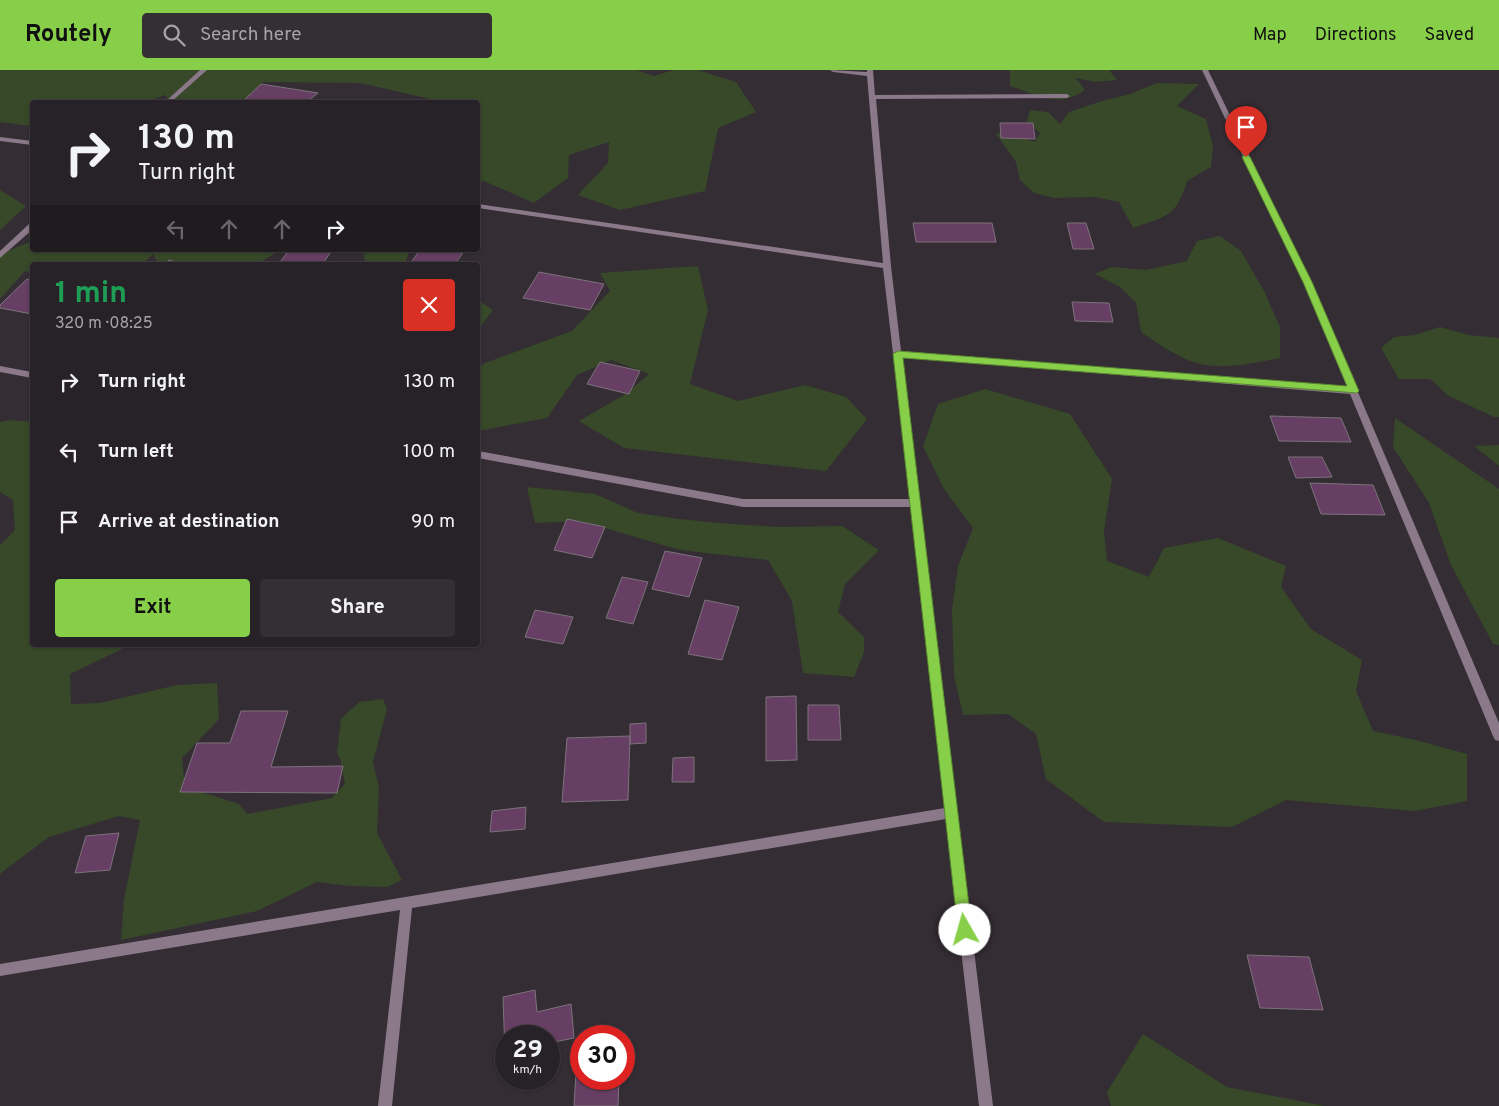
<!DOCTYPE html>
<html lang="en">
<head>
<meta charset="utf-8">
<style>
  body { margin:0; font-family:Overpass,sans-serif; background:#332f33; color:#f1f3f6; height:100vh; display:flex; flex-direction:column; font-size:19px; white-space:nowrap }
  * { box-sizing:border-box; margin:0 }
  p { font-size:16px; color:#a4a4a7 }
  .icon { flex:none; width:28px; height:28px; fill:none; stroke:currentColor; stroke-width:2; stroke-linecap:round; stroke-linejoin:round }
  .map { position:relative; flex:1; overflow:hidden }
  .details { position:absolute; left:30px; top:192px; width:450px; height:385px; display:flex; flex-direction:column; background:#272227; border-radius:5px; box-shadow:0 1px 4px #0004,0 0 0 1px #433f44 }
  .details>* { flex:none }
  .banner { position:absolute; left:30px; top:30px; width:450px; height:152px; border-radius:5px; box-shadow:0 1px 4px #0004,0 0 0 1px #433f44; background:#272227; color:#f1f3f6; overflow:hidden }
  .speed { position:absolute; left:495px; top:955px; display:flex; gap:10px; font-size:25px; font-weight:700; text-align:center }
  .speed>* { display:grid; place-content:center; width:65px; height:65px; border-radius:50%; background:#272227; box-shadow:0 1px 4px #0004,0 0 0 1px #433f44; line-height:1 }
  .speed small { font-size:12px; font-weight:400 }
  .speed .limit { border:8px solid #d22; background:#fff; color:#111 }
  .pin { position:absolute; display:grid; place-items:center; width:42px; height:42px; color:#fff; margin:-51px -21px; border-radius:50% 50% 50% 0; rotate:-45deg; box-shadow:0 0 5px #0007 }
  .pin .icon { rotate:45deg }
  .me { position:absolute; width:55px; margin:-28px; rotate:353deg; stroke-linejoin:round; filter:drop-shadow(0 0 4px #0008) }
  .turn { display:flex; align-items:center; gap:18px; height:105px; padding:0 25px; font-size:22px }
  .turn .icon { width:65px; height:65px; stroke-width:2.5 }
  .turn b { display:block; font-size:35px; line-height:42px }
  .lanes { display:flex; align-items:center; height:48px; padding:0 25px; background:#0003; justify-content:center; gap:25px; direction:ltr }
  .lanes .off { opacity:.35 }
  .round { display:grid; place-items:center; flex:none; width:52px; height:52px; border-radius:5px; background:#332f33 }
  .headline { display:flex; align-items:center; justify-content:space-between; height:85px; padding:0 25px }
  h1 { font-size:30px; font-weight:700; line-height:38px; color:#1e9e55 }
  .cta { display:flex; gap:10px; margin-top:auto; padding:10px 25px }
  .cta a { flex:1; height:58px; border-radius:5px; background:#88cf49; color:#111; font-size:20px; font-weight:700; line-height:58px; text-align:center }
  .cta a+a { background:#332f33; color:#f1f3f6 }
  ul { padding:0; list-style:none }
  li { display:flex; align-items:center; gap:15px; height:70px; padding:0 25px }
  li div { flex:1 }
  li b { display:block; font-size:19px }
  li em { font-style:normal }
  header { display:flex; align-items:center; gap:30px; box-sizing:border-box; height:70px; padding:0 25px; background:#88cf49; color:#111 }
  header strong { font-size:24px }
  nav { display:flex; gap:28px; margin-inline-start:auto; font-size:18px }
  .search { width:350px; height:45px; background:#332f33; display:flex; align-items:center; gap:12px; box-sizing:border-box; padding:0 18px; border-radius:5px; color:#a4a4a7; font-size:19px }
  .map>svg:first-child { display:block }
</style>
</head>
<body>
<header>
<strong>Routely</strong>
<div class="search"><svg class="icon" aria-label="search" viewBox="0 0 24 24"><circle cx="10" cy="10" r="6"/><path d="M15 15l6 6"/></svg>Search here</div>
<nav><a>Map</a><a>Directions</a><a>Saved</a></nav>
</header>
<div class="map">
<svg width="1499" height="1036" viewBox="0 0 1499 1036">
  <rect width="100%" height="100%" fill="#342d34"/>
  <path fill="#374928" d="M0,0H637L654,6L673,0H698L736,12L756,42L718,58L705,121L620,140L578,125L608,93L609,72L569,85L568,108L534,133L484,111L478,112V32H437L435,30L360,13L263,12L251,24L254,32H170L165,25L147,32H32V56L0,52Z
    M1010,0H1109L1117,10L1095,12L1076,8L1085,20C1059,39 1037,25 1010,16Z
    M1157,13L1199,14L1177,36L1206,49L1213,76L1211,97L1187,111C1176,148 1166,146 1133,158L1119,132L1095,127L1054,128L1034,123L1020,110L1016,92L996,64L1009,60L1019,67L1035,72L1040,63L1027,52L1030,40L1048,42L1060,54L1069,42L1102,31L1130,24Z
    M0,120L26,136L0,160Z
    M1220,166L1241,181L1264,221L1280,257V288C1257,292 1230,299 1206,295C1186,293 1158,274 1141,262L1136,233L1120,217L1095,204L1111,197L1146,200L1187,191L1197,171Z
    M32,171V180H280L259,193L251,195H159L153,184L142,195H32V203L25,201L0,229V184Z
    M364,180H410L404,195H365Z
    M698,196L708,240L690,314L738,331L805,315L846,327L867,349L826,401L624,378L579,351L624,325L649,304L611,290L577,305L547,348L478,361V297L485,293L572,261L610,221L600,203Z
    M478,230L493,240L478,260Z
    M1440,257L1469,265L1499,268V347H1494L1449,326L1430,309H1399L1381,278L1394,267L1415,265Z
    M985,319L1070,344L1112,409L1104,461L1107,491L1149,507L1164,478L1218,468L1286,496L1281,517L1311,559L1362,590L1356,621L1373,661L1416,670L1467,684V731L1415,741L1286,730L1232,757L1104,752L1046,709L1036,664L1008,644L963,645L954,606L952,539L958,496L973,458L944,419L923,376L938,334Z
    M1395,348L1499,419V575L1493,574L1451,495L1429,433L1393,377Z
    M10,350L32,352V575H125L120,580L70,604L71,634L100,633L177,615L217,613L219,649L182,688L185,717L239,734L247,744L332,728L345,714L341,691L337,683L341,649L359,632L383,629L387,639L373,692L379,717L377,763L402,810L387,817L350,816L317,812L257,841L121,870L124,830L140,750L119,746L49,767L1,803L0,806V475L15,460L13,430L0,422V352Z
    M1499,375V396L1474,376Z
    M527,417L595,424L638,443L679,449L730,454L780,457L842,456L879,480L845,514L838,542L864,567V582L854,607L803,603L792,531L768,490L680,480L581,451L535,453Z
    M1143,964L1227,1017L1325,1036H1111L1107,1022Z"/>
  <path fill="#673f64" stroke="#7c737b" d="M261,14L318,23L307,32H242Z
    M1000,53H1033L1035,69L1001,68Z
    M913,153H992L996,172H916Z
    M1067,153H1086L1094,179H1073Z
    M289,180H332L322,195H278Z
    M420,180H465L454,195H409Z
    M169,190L187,195H164Z
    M539,202L604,214L590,240L523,228Z
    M27,209L32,210V244L0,238V235Z
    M1072,232L1109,233L1113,252L1075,251Z
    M600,292L640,301L629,324L587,314Z
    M1270,346L1341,348L1351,372L1279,371Z
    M1288,387H1322L1332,407L1296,408Z
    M1310,413L1373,415L1385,445L1321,444Z
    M567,449L605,457L592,488L554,480Z
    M665,481L702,488L689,527L652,519Z
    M622,507L648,512L633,554L606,548Z
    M705,530L739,537L722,590L688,584Z
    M535,540L573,547L563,574L525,567Z
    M796,626L797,690L766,691V627Z
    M808,635H839L841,670H808Z
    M241,641H288L271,697L343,696L337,723L180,722L197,673H230Z
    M646,653V673L630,674V654Z
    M630,666L628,730L562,732L567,668Z
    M694,687V712H672L673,688Z
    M526,737L525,759L490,762L492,741Z
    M119,763L110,800L75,803L86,766Z
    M1247,885L1309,887L1323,940L1260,938Z
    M535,920L537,942L571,934L574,968L549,973V966H506L505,983L503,927Z
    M578,968H581V1009H619L618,1036H574Z"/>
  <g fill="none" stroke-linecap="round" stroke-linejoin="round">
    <path fill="#8b7889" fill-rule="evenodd" d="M200,0H207L171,32H165Z
      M830,0L867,2V0H873L875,25L1067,24L1070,26L1067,28L876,29L891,196L901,281L1347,317L1303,212L1202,0H1208L1311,212L1499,653V671L1495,670L1493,666L1350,324L902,287L993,1036H979L946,749L412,838L392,1036H378L400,840L0,906V894L945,738L911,437H743L478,388V381L743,429H910L883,198L478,138V134L883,193L867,6L833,2Z
      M0,67L32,71V75L0,71Z
      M29,154H32V160L0,188V181Z
      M0,296L32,302V308L0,302Z"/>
  </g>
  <path fill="#88cf49" stroke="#58872f" d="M1246,84L1250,87L1312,212L1359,321L1357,323L903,288L972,860L970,865L965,867L960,865L958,860L893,284L898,281L1347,316L1303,212L1242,87Z"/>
</svg>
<div class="speed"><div>29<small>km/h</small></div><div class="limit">30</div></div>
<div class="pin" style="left:1246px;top:87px;background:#d93025"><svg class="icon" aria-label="arrive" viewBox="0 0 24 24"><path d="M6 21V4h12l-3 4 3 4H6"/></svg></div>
<svg class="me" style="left:965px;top:860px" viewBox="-20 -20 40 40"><circle r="19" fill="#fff"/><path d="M0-13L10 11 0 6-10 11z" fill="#88cf49"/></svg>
<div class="banner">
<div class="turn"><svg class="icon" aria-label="right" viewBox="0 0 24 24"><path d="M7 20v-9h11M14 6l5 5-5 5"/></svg><div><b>130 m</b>Turn right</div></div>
<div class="lanes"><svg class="icon off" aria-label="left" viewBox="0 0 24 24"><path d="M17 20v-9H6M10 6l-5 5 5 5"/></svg><svg class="icon off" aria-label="ahead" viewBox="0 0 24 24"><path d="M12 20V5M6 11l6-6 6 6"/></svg><svg class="icon off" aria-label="ahead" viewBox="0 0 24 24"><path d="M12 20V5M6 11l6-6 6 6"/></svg><svg class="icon" aria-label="right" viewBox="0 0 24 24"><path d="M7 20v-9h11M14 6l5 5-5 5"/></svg></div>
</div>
<section class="details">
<div class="headline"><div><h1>1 min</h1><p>320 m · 08:25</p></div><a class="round" style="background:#d93025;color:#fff"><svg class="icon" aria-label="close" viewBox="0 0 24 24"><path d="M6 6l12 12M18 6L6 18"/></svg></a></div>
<ul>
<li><svg class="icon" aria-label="right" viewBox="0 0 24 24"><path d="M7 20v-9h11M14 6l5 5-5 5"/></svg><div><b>Turn right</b></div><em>130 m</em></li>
<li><svg class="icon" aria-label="left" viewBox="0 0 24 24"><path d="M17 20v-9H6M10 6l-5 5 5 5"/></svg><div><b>Turn left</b></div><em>100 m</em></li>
<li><svg class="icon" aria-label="arrive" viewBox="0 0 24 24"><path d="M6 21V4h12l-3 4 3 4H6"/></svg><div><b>Arrive at destination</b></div><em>90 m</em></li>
</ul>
<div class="cta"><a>Exit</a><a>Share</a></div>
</section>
</div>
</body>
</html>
